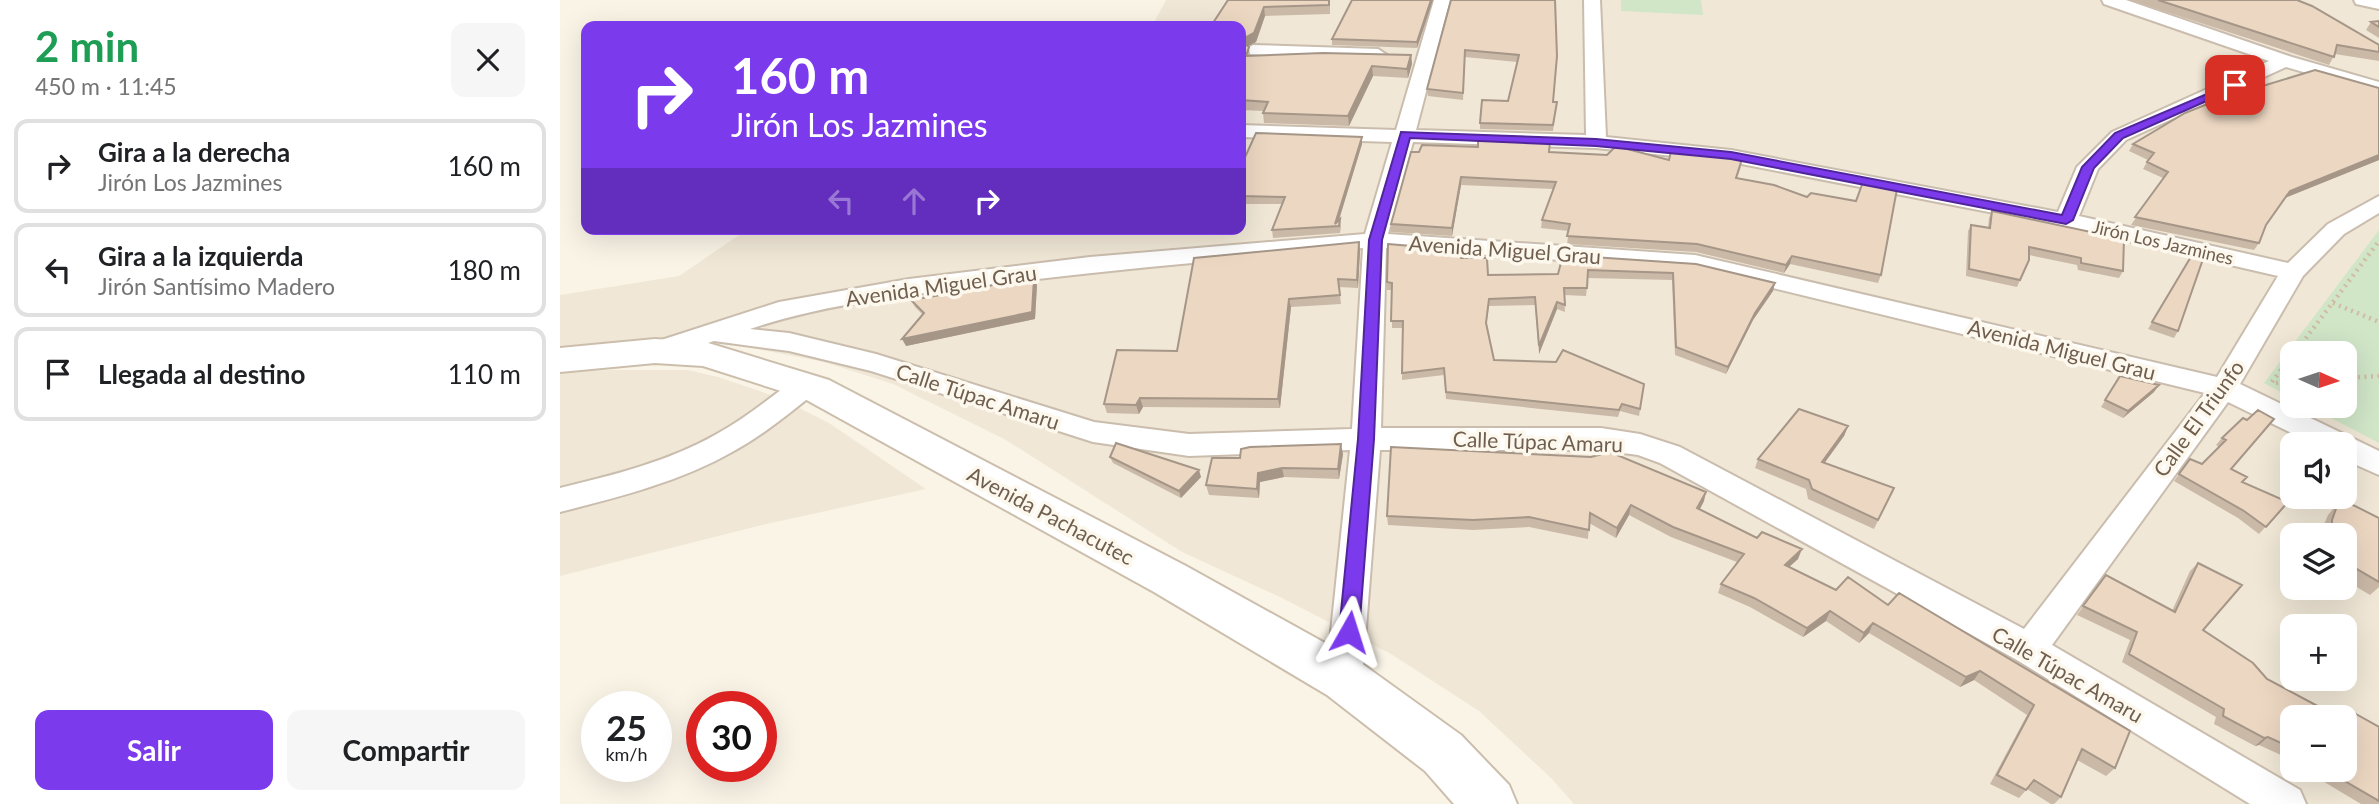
<!DOCTYPE html>
<html lang="es">
<head>
<meta charset="utf-8">
<style>
  body { margin:0; font-family:Lato,sans-serif; background:#f6f6f6; color:#202124; height:100vh; display:flex; flex-direction:column; font-size:26px; white-space:nowrap }
  * { box-sizing:border-box; margin:0 }
  p { font-size:23px; color:#757577 }
  .icon { flex:none; width:38px; height:38px; fill:none; stroke:currentColor; stroke-width:2; stroke-linecap:round; stroke-linejoin:round }
  .map { position:relative; flex:1; overflow:hidden }
  .side { display:flex; flex-direction:column; background:#fff; width:560px }
  .side>* { flex:none }
  .top-card { position:absolute; left:21px; top:21px; width:665px; height:214px; border-radius:14px; box-shadow:0 7px 28px #0002; background:#7c3aed; color:#fff; overflow:hidden }
  .needle { width:46px; rotate:93deg }
  .buttons { position:absolute; left:1720px; top:341px; display:grid; gap:14px }
  .buttons a { display:grid; place-items:center; width:77px; height:77px; border-radius:14px; background:#fff; box-shadow:0 7px 28px #0002; font-size:35px }
  .speed { position:absolute; left:21px; top:691px; display:flex; gap:14px; font-size:35px; font-weight:700; text-align:center }
  .speed>* { display:grid; place-content:center; width:91px; height:91px; border-radius:50%; background:#fff; box-shadow:0 7px 28px #0002; line-height:1 }
  .speed small { font-size:18px; font-weight:400 }
  .speed .limit { border:10px solid #d22; background:#fff; color:#111 }
  .pin { position:absolute; display:grid; place-items:center; width:60px; height:60px; color:#fff; margin:-30px; border-radius:14px; box-shadow:0 4px 10px #0006 }
  .me { position:absolute; width:77px; margin:-38px; rotate:6deg; stroke-linejoin:round; filter:drop-shadow(0 0 5px #0008) }
  .turn { display:flex; align-items:center; gap:24px; height:147px; padding:0 35px; font-size:32px }
  .turn .icon { width:91px; height:91px; stroke-width:2.5 }
  .turn b { display:block; font-size:49px; line-height:60px }
  .lanes { display:flex; align-items:center; height:66px; padding:0 35px; background:#0003; justify-content:center; gap:35px; direction:ltr }
  .lanes .off { opacity:.35 }
  .round { display:grid; place-items:center; flex:none; width:74px; height:74px; border-radius:14px; background:#f6f6f6 }
  .summary { display:flex; align-items:center; justify-content:space-between; height:119px; padding:0 35px }
  h1 { font-size:42px; font-weight:700; line-height:52px; color:#1e9e55 }
  .action { display:flex; gap:14px; margin-top:auto; padding:14px 35px }
  .action a { flex:1; height:80px; border-radius:14px; background:#7c3aed; color:#fff; font-size:28px; font-weight:700; line-height:80px; text-align:center }
  .action a+a { background:#f6f6f6; color:#202124 }
  ul { padding:0; list-style:none }
  li { display:flex; align-items:center; gap:21px; height:94px; margin:0 14px 10px; padding:0 21px; border:4px solid #e0e0e0; border-radius:14px }
  li div { flex:1 }
  li b { display:block; font-size:26px }
  li em { font-style:normal }
  main { display:flex; flex:1; min-height:0 }
  .map>svg:first-child { display:block }
</style>
</head>
<body>
<main>
<section class="side">
<div class="summary"><div><h1>2 min</h1><p>450 m · 11:45</p></div><a class="round"><svg class="icon" aria-label="close" viewBox="0 0 24 24"><path d="M6 6l12 12M18 6L6 18"/></svg></a></div>
<ul>
<li><svg class="icon" aria-label="right" viewBox="0 0 24 24"><path d="M7 20v-9h11M14 6l5 5-5 5"/></svg><div><b>Gira a la derecha</b><p>Jirón Los Jazmines</p></div><em>160 m</em></li>
<li><svg class="icon" aria-label="left" viewBox="0 0 24 24"><path d="M17 20v-9H6M10 6l-5 5 5 5"/></svg><div><b>Gira a la izquierda</b><p>Jirón Santísimo Madero</p></div><em>180 m</em></li>
<li><svg class="icon" aria-label="arrive" viewBox="0 0 24 24"><path d="M6 21V4h12l-3 4 3 4H6"/></svg><div><b>Llegada al destino</b></div><em>110 m</em></li>
</ul>
<div class="action"><a>Salir</a><a>Compartir</a></div>
</section>
<div class="map">
<svg width="1819" height="804" viewBox="0 0 1819 804">
  <rect width="100%" height="100%" fill="#faf4e7"/>
  <path fill="#f0e7d6" fill-rule="evenodd" d="M606,0H1819V804H1014L991,778L919,711L831,654L722,598L622,552L446,440L333,384L264,362L187,347L152,343L63,342L0,349V295L119,276L188,229H681V26H592ZM1732,354H1785V406H1732ZM1732,444H1785V497H1732ZM1732,536H1785V588H1732ZM1732,626H1785V679H1732ZM1732,718H1785V770H1732Z
    M53,370H128L158,377L217,397L269,423L366,489L198,526L0,576V372Z"/>
  <path fill="#d0e6c7" d="M1061,0H1141L1143,15L1061,11Z
    M1819,230V443L1748,406H1785V354H1732V398L1704,383Z"/>
  <g fill="none" stroke-linecap="round" stroke-linejoin="round">
    <defs>
      <path id="minor" d="M874,0H890L856,130L1026,135L1024,0H1040L1046,137L1171,150L1498,212L1517,167L1552,132L1709,61L1544,4L1542,0H1566L1732,57L1819,82V94L1726,67L1566,140L1538,169L1519,216L1728,263L1768,224L1819,196V213L1784,234L1743,276L1680,384L1819,451V475L1785,460V444H1754L1668,402L1492,645L1740,790L1746,804H1690L1457,660L1100,463L1078,455L1041,450H820L802,679L797,690L784,695L771,690L766,679L790,450L629,456L533,442L311,371L229,351L154,341L95,360L86,357L82,351L86,345L219,302L349,279L530,257L805,234L832,142L681,137V125L836,130ZM853,142L1036,148L1171,162L1506,227L1718,276L1657,377L1135,255L828,234ZM803,248L792,429L629,434L534,422L316,354L229,333L190,329C261,305 338,296 413,287C543,270 673,259 803,248ZM826,248L1135,269L1645,393L1464,629L1120,447L1080,434L1041,428H821Z
        M1794,0H1819V9L1796,4Z
        M693,45L818,49L827,55L818,61L687,54L684,50Z
        M245,376L255,379L259,386L255,393C228,414 202,436 172,452C119,482 59,497 0,512V488C53,475 107,462 155,435C184,419 209,399 235,379Z"/>
      <path id="secondary" d="M95,339L145,342L269,380L626,566L801,663L901,735L949,785L957,804H894L865,771L767,695L594,592L243,398L143,366L95,363L0,372V348Z"/>
    </defs>
    <use href="#minor" stroke="#cabdae" stroke-width="4"/>
    <use href="#secondary" stroke="#ccbeac" stroke-width="4"/>
    <path stroke="#d1bba5" stroke-width="4.5" stroke-dasharray="2 4.5" stroke-linecap="butt" d="M1773,303L1819,322
      M1734,354L1819,241
      M1785,378L1819,376
      M1712,382L1732,355
      M1716,383L1732,381"/>
    <use href="#minor" fill="#fff" fill-rule="evenodd"/>
    <use href="#secondary" fill="#fff" fill-rule="evenodd"/>
  </g>
  <path fill="#cbb9a7" d="M668,0H770V14L705,16L696,42L688,46L689,47L690,56L851,55L852,64L848,78L813,76L789,126L704,123L703,113L704,111L681,110V26Z
    M873,0L857,48L772,45V39Z
    M891,0H995L993,102H997L993,131L920,129V123L948,101L957,62L905,57L903,100L868,96L867,89Z
    M1570,0H1737L1819,45V61L1775,54L1769,65Z
    M1819,21V38L1806,30L1811,22Z
    M1819,88V160L1725,198L1705,226L1699,243L1694,250L1571,225L1603,178L1583,169L1588,160L1569,151L1573,144Z
    M802,137V144L779,220L780,219L781,227L780,233L713,238L712,230L722,204H681V166Z
    M918,147L1181,167L1177,178L1321,275L1318,283L1230,264L1224,273L1136,252L1007,244L1009,231L981,228L982,220L993,189L901,185L892,236L831,232V224L859,152Z
    M1432,211L1563,271L1559,278L1518,270L1517,265L1469,255V260L1457,287L1406,276L1408,231L1411,225L1428,228L1429,218Z
    M799,242L800,251L798,288L779,287L781,304L731,307L720,408L583,407L579,414L547,413L544,404Z
    M1003,255L1215,283L1213,291L1193,320L1166,374L1115,355L1112,280L1028,278L1026,296L1004,295L1005,312L997,309L979,354L975,305L929,306L926,326L934,360L1084,384L1079,416L1060,411L1058,417L886,399L884,375L842,380L843,328H832V290H827V282L901,258L928,275L998,274Z
    M1628,261L1618,331L1614,338L1588,329Z
    M477,285L475,319L346,346L363,315L355,307L351,300Z
    M1560,376L1594,392L1563,418L1541,407Z
    M1683,418L1672,469L1687,477L1683,482L1728,502L1699,534L1678,518L1614,481L1630,459L1642,464L1659,447L1656,445L1662,438Z
    M1288,426L1284,436L1264,463L1334,488L1314,529L1248,499L1246,489L1195,468L1198,459Z
    M783,454L779,479L724,477L700,482L699,498L649,495L646,485L680,458Z
    M550,457L641,477L621,498L553,463Z
    M1144,501L1140,509L1238,559L1229,567L1276,590L1328,605L1339,593L1555,768L1546,776L1517,760L1501,797L1494,804H1491L1467,789L1459,798L1430,784L1467,715L1414,680L1400,687L1309,633L1299,643L1266,621L1243,637L1190,607L1158,593L1161,584L1177,562L1111,537L1069,515L1056,538L1029,523L1028,539L969,527L913,530L828,525L827,516Z
    M1778,503L1819,518V587L1810,595L1785,580V536H1761V532L1768,515Z
    M1638,563L1643,630L1707,679L1778,717L1787,709L1819,727V804H1801L1761,780L1762,774L1753,770H1785V718H1732V760L1699,745L1695,746L1654,724L1656,717L1562,662L1570,640L1517,615L1546,575L1612,611L1630,571Z"/>
  <path fill="#a59688" d="M871,0H873L857,48V42Z
    M704,7L705,16L696,42L682,49L681,40Z
    M851,55L852,64L848,78L847,69Z
    M812,66L813,76L789,126L788,116Z
    M802,137V144L777,226L775,224Z
    M1819,155V160L1725,198L1730,191Z
    M901,177V185L892,236V228Z
    M799,242L800,251L798,288L797,280Z
    M1232,256L1230,264L1224,273L1226,265Z
    M474,278L477,285L475,319L346,346L342,339Z
    M1215,283L1213,291L1193,320L1166,374L1168,367L1195,313Z
    M729,299L731,307L720,408L718,399Z
    M997,302V309L979,354V346Z
    M1599,385L1594,392L1563,418L1568,411Z
    M580,398L583,407L579,414L576,405Z
    M1288,426L1284,436L1258,472L1262,462Z
    M781,444L783,454L779,479L778,469Z
    M722,468L724,477L700,482L699,498L697,489L698,473Z
    M639,470L641,477L621,498L619,491Z
    M1146,492L1144,501L1135,518L1137,508Z
    M1071,505L1069,515L1056,538L1057,528Z
    M1242,549L1238,559L1221,574L1225,565Z
    M1270,611L1266,621L1243,637L1247,628Z
    M1313,623L1309,633L1299,643L1304,633Z
    M1420,671L1414,680L1400,687L1406,677Z
    M1708,737L1699,745L1695,746L1704,738Z"/>
  <path fill="#ecd7c2" stroke="#a59688" stroke-width="2" d="M668,0H769V5L704,7L694,33L681,40V26H651Z
    M792,0H871L857,42L772,39Z
    M891,0H995L997,56L993,102H997L993,125L920,123L922,100L948,101L959,55L905,50L903,93L867,89Z
    M1598,0H1737L1752,6L1819,45V52L1777,45L1774,57Z
    M1819,21V27L1811,22Z
    M681,41L689,47L686,56L763,53L851,55L847,69L812,66L788,116L703,113L708,102L681,100Z
    M1755,70L1819,88V155L1730,191L1706,225L1699,243L1575,217L1608,172L1587,162L1594,153L1573,144L1625,113L1660,99Z
    M696,133L802,137L775,224L780,219L779,226L712,230L725,197L681,196V166Z
    M918,139L990,141L989,152L1047,155L1056,146L1109,160L1111,151L1172,157L1182,159L1176,178L1214,185L1247,197L1251,193L1296,201L1303,182L1337,189L1321,275L1232,256L1226,265L1137,244L1007,236L1010,224L982,220L996,182L901,177L892,228L831,224L851,152H859L862,145L918,147Z
    M1432,211L1564,239L1563,271L1521,263V258L1469,247V260L1460,280L1409,269L1411,225L1430,228Z
    M799,242L797,280L778,279L780,295L729,299L718,399L580,398L576,405L544,404L557,350L617,351L634,258Z
    M828,244L899,250L901,258H927L928,275L998,274L1003,255L1136,264L1215,283L1195,313L1168,367L1116,347L1113,273L1028,270L1027,288H1004L1005,305L997,302L979,346L975,297L929,299L926,323L934,360L996,362L1003,350L1084,384L1080,409L1062,404L1059,410L886,392L884,368L842,373L843,321H831L832,283L827,282Z
    M1632,255L1643,259L1618,331L1592,322Z
    M474,278L472,312L342,339L364,313L351,300L422,288L450,280Z
    M1560,376L1599,385L1568,411L1545,400Z
    M1239,409L1288,426L1262,462L1334,488L1318,520L1252,489L1249,480L1198,459Z
    M1698,410L1714,419L1671,469L1687,477L1682,482L1728,502L1706,527L1684,511L1619,474L1630,459L1642,464L1666,440L1662,438L1683,418L1687,420Z
    M556,443L639,470L619,491L550,457Z
    M781,444L778,469L722,468L698,473L697,489L646,485L652,458H680L681,449L690,447Z
    M831,447L1031,457L1050,452L1146,492L1137,508L1197,538L1202,532L1242,549L1225,565L1276,590L1288,577L1328,605L1339,593L1570,731L1555,768L1522,749L1501,797L1474,780L1466,790L1437,775L1474,705L1420,671L1406,677L1313,623L1304,633L1270,611L1247,628L1194,598L1161,584L1184,554L1113,527L1071,505L1057,528L1030,513L1029,530L969,517L913,520L827,516Z
    M1778,503H1789L1819,518V582L1785,562V536H1781L1772,530V520Z
    M1638,563L1682,585L1643,630L1693,663L1707,679L1780,718H1732V748L1708,737L1704,738L1663,716L1664,709L1569,654L1577,632L1523,606L1546,575L1615,612Z
    M1787,709L1819,727V801L1771,773L1772,770H1785V718Z"/>
  <path fill="#7c3aed" stroke="#51269a" stroke-width="2" d="M1675,82L1678,83V87L1563,138L1534,168L1513,220L1506,224L1171,159L1036,146L850,138L822,240L814,439L799,632L796,638L789,640L782,638L779,632L798,439L809,240L841,132L1036,139L1171,152L1502,215L1522,167L1555,133Z"/>
  <g text-anchor="middle" dominant-baseline="central" stroke-width="7" stroke-linejoin="round" paint-order="stroke">
    <g font-size="18" fill="#705e4e" stroke="#fdf8ed">
      <text transform="translate(1603 242) rotate(13)">Jirón Los Jazmines</text>
    </g>
    <g font-size="21" fill="#705e4e" stroke="#fdf8ed">
      <text transform="translate(945 249) rotate(4)">Avenida Miguel Grau</text>
      <text transform="translate(381 285) rotate(-8)">Avenida Miguel Grau</text>
      <text transform="translate(1502 349) rotate(14)">Avenida Miguel Grau</text>
      <text transform="translate(418 396) rotate(18)">Calle Túpac Amaru</text>
      <text transform="translate(1638 418) rotate(-54)">Calle El Triunfo</text>
      <text transform="translate(978 441) rotate(2)">Calle Túpac Amaru</text>
      <text transform="translate(491 515) rotate(28)">Avenida Pachacutec</text>
      <text transform="translate(1508 674) rotate(30)">Calle Túpac Amaru</text>
    </g>
  </g>
</svg>
<div class="buttons">
<a><svg class="needle" viewBox="-14 -14 28 28"><path d="M0-13l5 13h-10z" fill="#e53935"/><path d="M0 13l5-13h-10z" fill="#757577"/></svg></a>
<a><svg class="icon" aria-label="sound" viewBox="0 0 24 24"><path d="M4 9h4l5-4v14l-5-4H4zM17 9q2 3 0 6"/></svg></a>
<a><svg class="icon" aria-label="layers" viewBox="0 0 24 24"><path d="M12 4l9 5-9 5-9-5zM3 14l9 5 9-5"/></svg></a>
<a>+</a>
<a>−</a>
</div>
<div class="speed"><div>25<small>km/h</small></div><div class="limit">30</div></div>
<div class="pin" style="left:1675px;top:85px;background:#d93025"><svg class="icon" aria-label="arrive" viewBox="0 0 24 24"><path d="M6 21V4h12l-3 4 3 4H6"/></svg></div>
<svg class="me" style="left:789px;top:632px" viewBox="-20 -20 40 40"><path d="M0-17L14 15 0 8-14 15z" fill="#7c3aed" stroke="#fff" stroke-width="4"/></svg>
<div class="top-card">
<div class="turn"><svg class="icon" aria-label="right" viewBox="0 0 24 24"><path d="M7 20v-9h11M14 6l5 5-5 5"/></svg><div><b>160 m</b>Jirón Los Jazmines</div></div>
<div class="lanes"><svg class="icon off" aria-label="left" viewBox="0 0 24 24"><path d="M17 20v-9H6M10 6l-5 5 5 5"/></svg><svg class="icon off" aria-label="ahead" viewBox="0 0 24 24"><path d="M12 20V5M6 11l6-6 6 6"/></svg><svg class="icon" aria-label="right" viewBox="0 0 24 24"><path d="M7 20v-9h11M14 6l5 5-5 5"/></svg></div>
</div>
</div>
</main>
</body>
</html>
